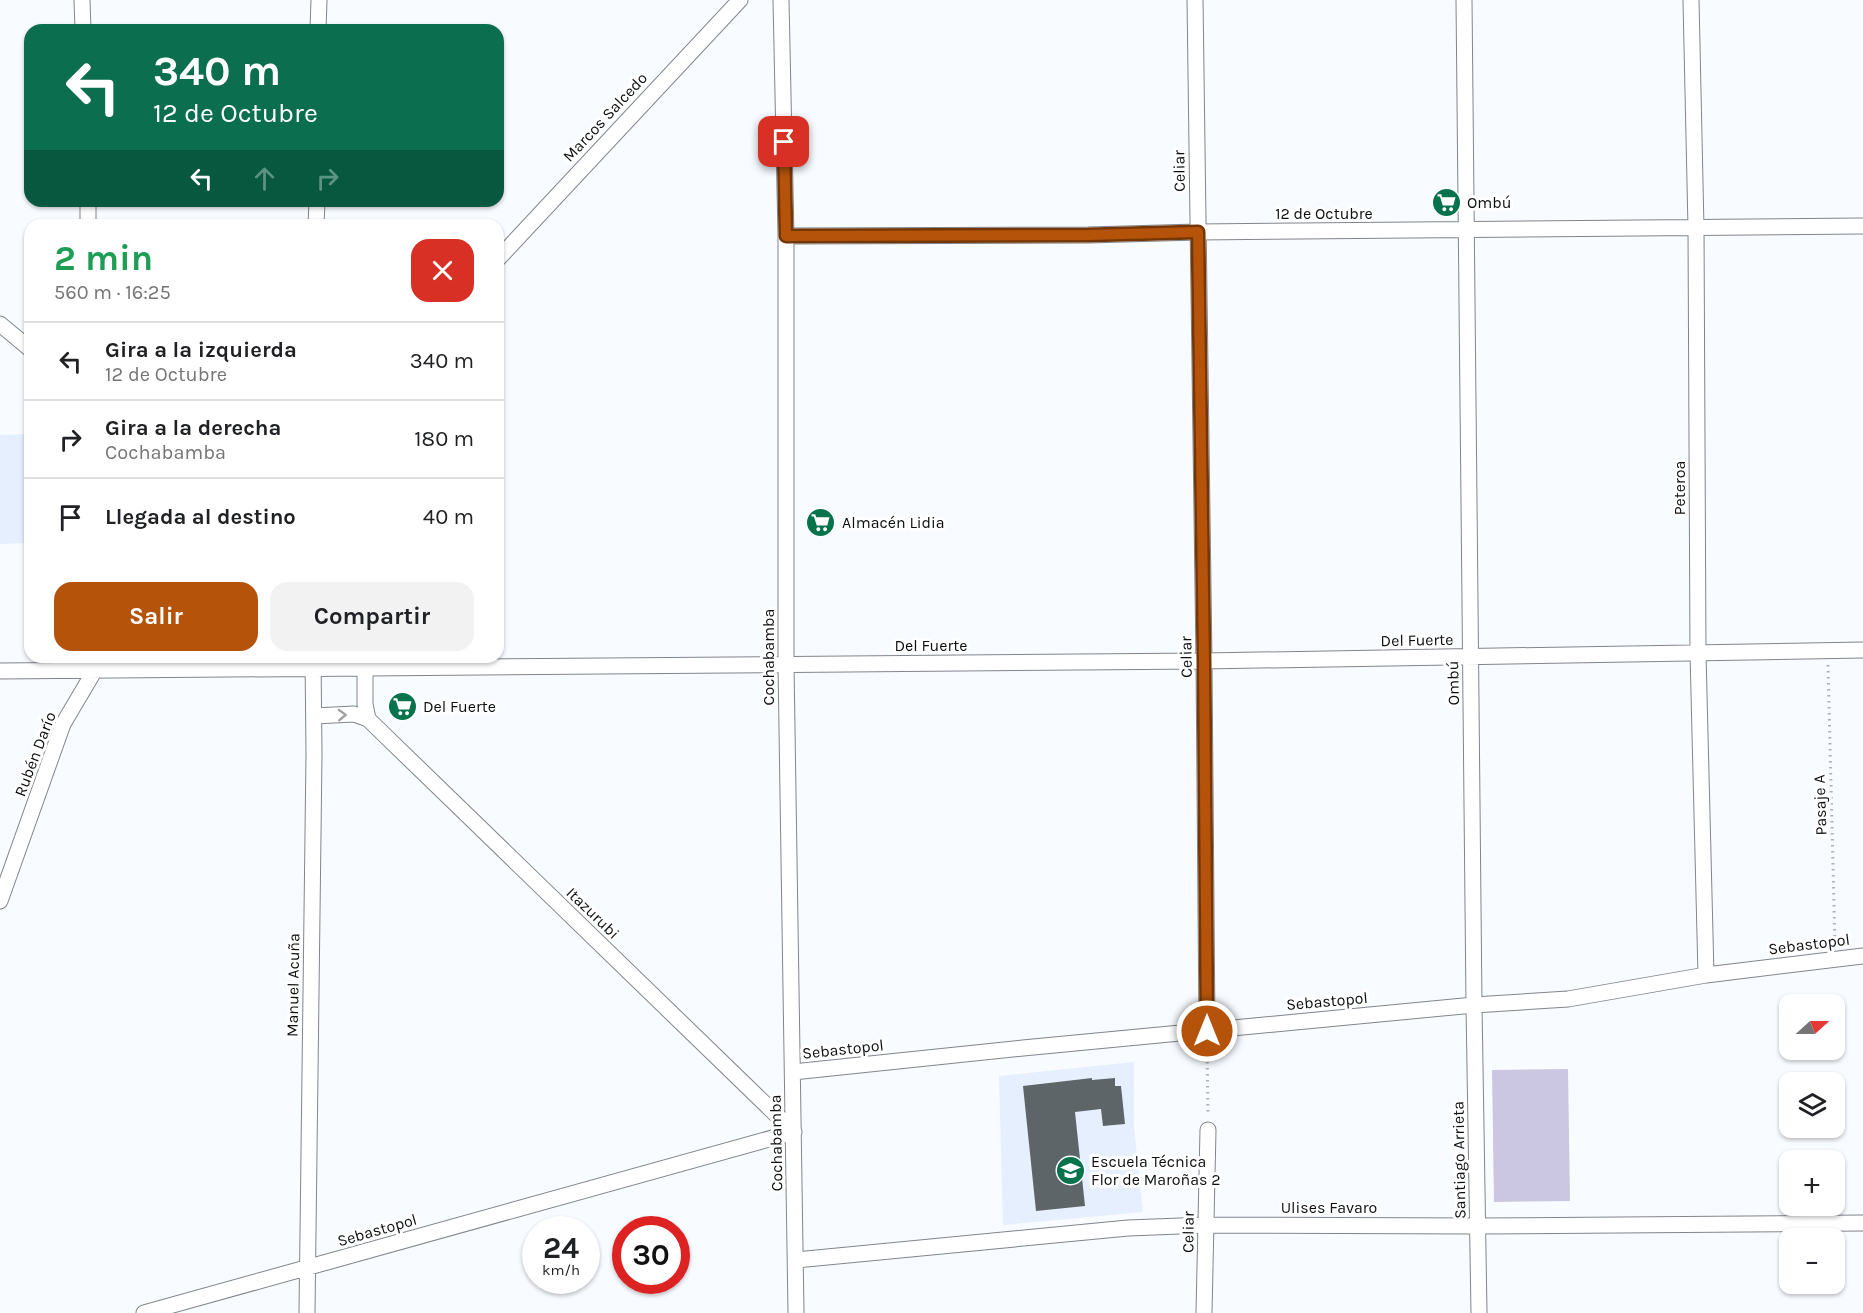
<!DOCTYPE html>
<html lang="es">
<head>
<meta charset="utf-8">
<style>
  body { margin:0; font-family:Karla,sans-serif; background:#f2f2f2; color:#202124; height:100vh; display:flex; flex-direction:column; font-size:22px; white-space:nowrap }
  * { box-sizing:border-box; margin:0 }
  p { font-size:20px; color:#757577 }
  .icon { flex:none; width:33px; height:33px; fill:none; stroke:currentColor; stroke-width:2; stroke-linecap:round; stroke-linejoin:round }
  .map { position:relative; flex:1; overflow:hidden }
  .sheet { position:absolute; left:24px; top:219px; width:480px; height:444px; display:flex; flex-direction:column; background:#fff; border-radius:18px; box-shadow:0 2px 4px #0004 }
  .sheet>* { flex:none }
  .hud { position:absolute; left:24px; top:24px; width:480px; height:183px; border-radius:18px; box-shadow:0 2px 4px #0004; background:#0b6e4f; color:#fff; overflow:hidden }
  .needle { width:39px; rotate:69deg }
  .buttons { position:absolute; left:1779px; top:994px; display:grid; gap:12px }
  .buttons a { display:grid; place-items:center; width:66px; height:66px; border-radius:12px; background:#fff; box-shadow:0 2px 4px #0004; font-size:30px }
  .speed { position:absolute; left:522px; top:1216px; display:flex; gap:12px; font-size:30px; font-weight:700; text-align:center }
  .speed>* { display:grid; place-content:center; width:78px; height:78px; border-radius:50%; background:#fff; box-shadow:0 2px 4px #0004; line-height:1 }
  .speed small { font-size:15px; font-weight:400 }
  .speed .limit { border:9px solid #d22; background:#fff; color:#111 }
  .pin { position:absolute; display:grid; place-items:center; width:51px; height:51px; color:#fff; margin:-26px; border-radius:12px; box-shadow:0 3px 9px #0006 }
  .me { position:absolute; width:66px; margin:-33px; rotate:0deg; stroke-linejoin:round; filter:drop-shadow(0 0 4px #0008) }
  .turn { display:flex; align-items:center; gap:21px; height:126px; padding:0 30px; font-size:27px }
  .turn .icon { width:78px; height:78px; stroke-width:2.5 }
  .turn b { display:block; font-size:42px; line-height:51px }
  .lanes { display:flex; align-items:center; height:57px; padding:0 30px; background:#0003; justify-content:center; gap:30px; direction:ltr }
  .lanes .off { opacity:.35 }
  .round { display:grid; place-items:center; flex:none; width:63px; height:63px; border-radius:18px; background:#f2f2f2 }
  .headline { display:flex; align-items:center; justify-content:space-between; height:102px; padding:0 30px }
  h1 { font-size:36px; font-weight:700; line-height:45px; color:#1e9e55 }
  .action { display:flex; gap:12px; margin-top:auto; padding:12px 30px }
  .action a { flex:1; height:69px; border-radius:18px; background:#b45309; color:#fff; font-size:24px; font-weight:700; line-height:69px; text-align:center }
  .action a+a { background:#f2f2f2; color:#202124 }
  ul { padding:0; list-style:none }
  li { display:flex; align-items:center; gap:18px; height:78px; padding:0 30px; border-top:2px solid #e0e0e0 }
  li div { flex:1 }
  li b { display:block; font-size:22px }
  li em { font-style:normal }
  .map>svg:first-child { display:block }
</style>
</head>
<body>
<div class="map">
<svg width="1863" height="1313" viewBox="0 0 1863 1313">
  <rect width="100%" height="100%" fill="#f8fbff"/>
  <path fill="#e6effd" d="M30,434V543L0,544V435Z
    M1134,1062V1128L1143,1212L1003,1225L999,1076Z"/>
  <path fill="#cbc6e1" d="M1568,1069L1570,1201L1494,1202L1492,1070Z"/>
  <path fill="#5e6569" d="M1092,1078V1080L1115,1078V1086H1121L1125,1124L1103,1126L1101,1109L1075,1112L1085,1206L1036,1211L1023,1086Z"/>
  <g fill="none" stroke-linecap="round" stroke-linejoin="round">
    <defs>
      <path id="minor" d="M82,0L83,30
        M781,0L786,236V664L796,1313
        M1195,0L1204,661L1207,1031
        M1464,0L1474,1005L1479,1313
        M1691,0L1696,228L1698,653L1706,975
        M318,30L319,0
        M88,201V225
        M316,225L317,201
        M786,236L1088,235L1198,232L1863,226
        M498,259L740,0
        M0,324L30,349
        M365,667V704L368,719
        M0,671L1204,661L1863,650
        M314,716L354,714L368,719L794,1132
        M0,901L63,724L95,670V657
        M793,1072L1023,1048L1474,1005L1568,999L1706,975L1863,956
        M796,1260L1128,1228L1206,1225L1478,1226L1863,1223
        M144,1313L794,1132
        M307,1313L314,754L313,657
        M1204,1313L1208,1130"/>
    </defs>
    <use href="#minor" stroke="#81858c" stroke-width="17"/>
    <path stroke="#acaeb2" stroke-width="3" stroke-dasharray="1.5 4.5" stroke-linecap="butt" d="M1828,665L1835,946
      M1207,1044L1208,1116"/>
    <use href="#minor" stroke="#fff" stroke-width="15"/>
  </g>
  <defs><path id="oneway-chevron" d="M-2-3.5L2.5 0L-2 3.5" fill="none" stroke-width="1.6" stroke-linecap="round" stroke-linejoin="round" transform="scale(1.5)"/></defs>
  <use stroke="#9e9f9f" href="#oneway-chevron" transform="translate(342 715) rotate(-2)"/>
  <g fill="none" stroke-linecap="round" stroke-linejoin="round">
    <defs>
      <path id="route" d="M784,142L786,236L1088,235L1198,232L1204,661L1207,1031"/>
    </defs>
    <use href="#route" stroke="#753606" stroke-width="15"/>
    <use href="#route" stroke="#b45309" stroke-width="10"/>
  </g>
  <defs>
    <symbol id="supermarket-disc" viewBox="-11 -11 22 22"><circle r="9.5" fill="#07734c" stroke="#fff"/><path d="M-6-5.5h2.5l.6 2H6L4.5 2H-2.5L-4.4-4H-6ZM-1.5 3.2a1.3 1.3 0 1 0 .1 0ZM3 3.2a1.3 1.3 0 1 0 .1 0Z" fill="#fff"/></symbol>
    <symbol id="school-disc" viewBox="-11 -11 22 22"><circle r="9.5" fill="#07734c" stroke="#fff"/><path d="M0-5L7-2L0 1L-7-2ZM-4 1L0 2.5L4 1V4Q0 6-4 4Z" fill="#fff"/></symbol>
  </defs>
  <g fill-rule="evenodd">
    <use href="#supermarket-disc" x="1430" y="186" width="33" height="33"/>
    <use href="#supermarket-disc" x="804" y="506" width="33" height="33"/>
    <use href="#supermarket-disc" x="386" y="690" width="33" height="33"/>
    <use href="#school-disc" x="1054" y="1154" width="33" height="33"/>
  </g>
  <g text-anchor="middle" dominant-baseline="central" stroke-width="6" stroke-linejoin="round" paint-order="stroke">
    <g font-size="16" fill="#0c0e10" stroke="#fff">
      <text transform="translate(605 117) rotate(-47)">Marcos Salcedo</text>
      <text transform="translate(1179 171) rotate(-91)">Celiar</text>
      <text x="1324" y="213">12 de Octubre</text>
      <text transform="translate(1679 488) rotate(-90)">Peteroa</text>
      <text transform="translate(1417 640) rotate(-1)">Del Fuerte</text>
      <text x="931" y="645">Del Fuerte</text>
      <text transform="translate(768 657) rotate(-90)">Cochabamba</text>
      <text transform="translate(1186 657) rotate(-91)">Celiar</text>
      <text transform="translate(1453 683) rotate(-91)">Ombú</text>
      <text transform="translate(35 754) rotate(-69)">Rubén Darío</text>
      <text transform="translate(1820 805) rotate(-92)">Pasaje A</text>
      <text transform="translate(593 913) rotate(44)">Itazurubi</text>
      <text transform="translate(1809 944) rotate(-7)">Sebastopol</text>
      <text transform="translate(293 985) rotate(-89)">Manuel Acuña</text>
      <text transform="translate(1327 1001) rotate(-5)">Sebastopol</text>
      <text transform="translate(843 1049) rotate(-6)">Sebastopol</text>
      <text transform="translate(776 1143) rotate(-91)">Cochabamba</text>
      <text transform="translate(1459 1160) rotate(-91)">Santiago Arrieta</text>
      <text x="1329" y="1207">Ulises Favaro</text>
      <text transform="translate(377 1230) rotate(-16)">Sebastopol</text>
      <text transform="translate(1188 1232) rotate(-89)">Celiar</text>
    </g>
    <g font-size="16" fill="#0c0e10" stroke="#fff" text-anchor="start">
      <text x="1467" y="202">Ombú</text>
      <text x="842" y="522">Almacén Lidia</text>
      <text x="423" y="706">Del Fuerte</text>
      <text x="1091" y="1161">Escuela Técnica<tspan x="1091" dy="18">Flor de Maroñas 2</tspan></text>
    </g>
  </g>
</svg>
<div class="buttons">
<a><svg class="needle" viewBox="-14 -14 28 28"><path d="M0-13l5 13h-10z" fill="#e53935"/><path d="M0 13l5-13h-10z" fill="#757577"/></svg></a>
<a><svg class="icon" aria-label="layers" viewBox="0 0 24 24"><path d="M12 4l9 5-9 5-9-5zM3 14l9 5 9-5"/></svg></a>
<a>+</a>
<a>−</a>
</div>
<div class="speed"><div>24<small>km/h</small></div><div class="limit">30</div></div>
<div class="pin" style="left:784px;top:142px;background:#d93025"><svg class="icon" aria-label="arrive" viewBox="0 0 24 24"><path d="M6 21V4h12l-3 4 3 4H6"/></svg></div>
<svg class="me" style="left:1207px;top:1031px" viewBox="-20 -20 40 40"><circle r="17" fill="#b45309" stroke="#fff" stroke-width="3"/><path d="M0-11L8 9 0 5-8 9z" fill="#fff"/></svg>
<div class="hud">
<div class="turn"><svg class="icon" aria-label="left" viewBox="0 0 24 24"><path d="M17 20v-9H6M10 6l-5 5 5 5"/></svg><div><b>340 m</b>12 de Octubre</div></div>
<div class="lanes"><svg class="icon" aria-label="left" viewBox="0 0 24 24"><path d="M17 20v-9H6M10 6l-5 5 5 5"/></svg><svg class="icon off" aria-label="ahead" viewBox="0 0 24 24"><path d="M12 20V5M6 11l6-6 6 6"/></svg><svg class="icon off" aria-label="right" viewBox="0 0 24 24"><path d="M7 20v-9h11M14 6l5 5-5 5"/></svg></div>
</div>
<section class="sheet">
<div class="headline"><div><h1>2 min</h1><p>560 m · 16:25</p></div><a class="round" style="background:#d93025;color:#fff"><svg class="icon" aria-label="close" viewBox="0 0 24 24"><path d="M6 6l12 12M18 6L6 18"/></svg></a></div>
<ul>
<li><svg class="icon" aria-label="left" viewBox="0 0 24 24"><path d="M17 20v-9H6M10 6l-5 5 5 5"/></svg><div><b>Gira a la izquierda</b><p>12 de Octubre</p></div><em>340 m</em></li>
<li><svg class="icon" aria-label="right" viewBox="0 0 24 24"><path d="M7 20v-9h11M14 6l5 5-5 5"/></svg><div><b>Gira a la derecha</b><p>Cochabamba</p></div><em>180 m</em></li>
<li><svg class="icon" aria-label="arrive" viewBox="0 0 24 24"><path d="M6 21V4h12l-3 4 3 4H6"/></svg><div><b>Llegada al destino</b></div><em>40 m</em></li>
</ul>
<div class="action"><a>Salir</a><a>Compartir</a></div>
</section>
</div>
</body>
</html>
